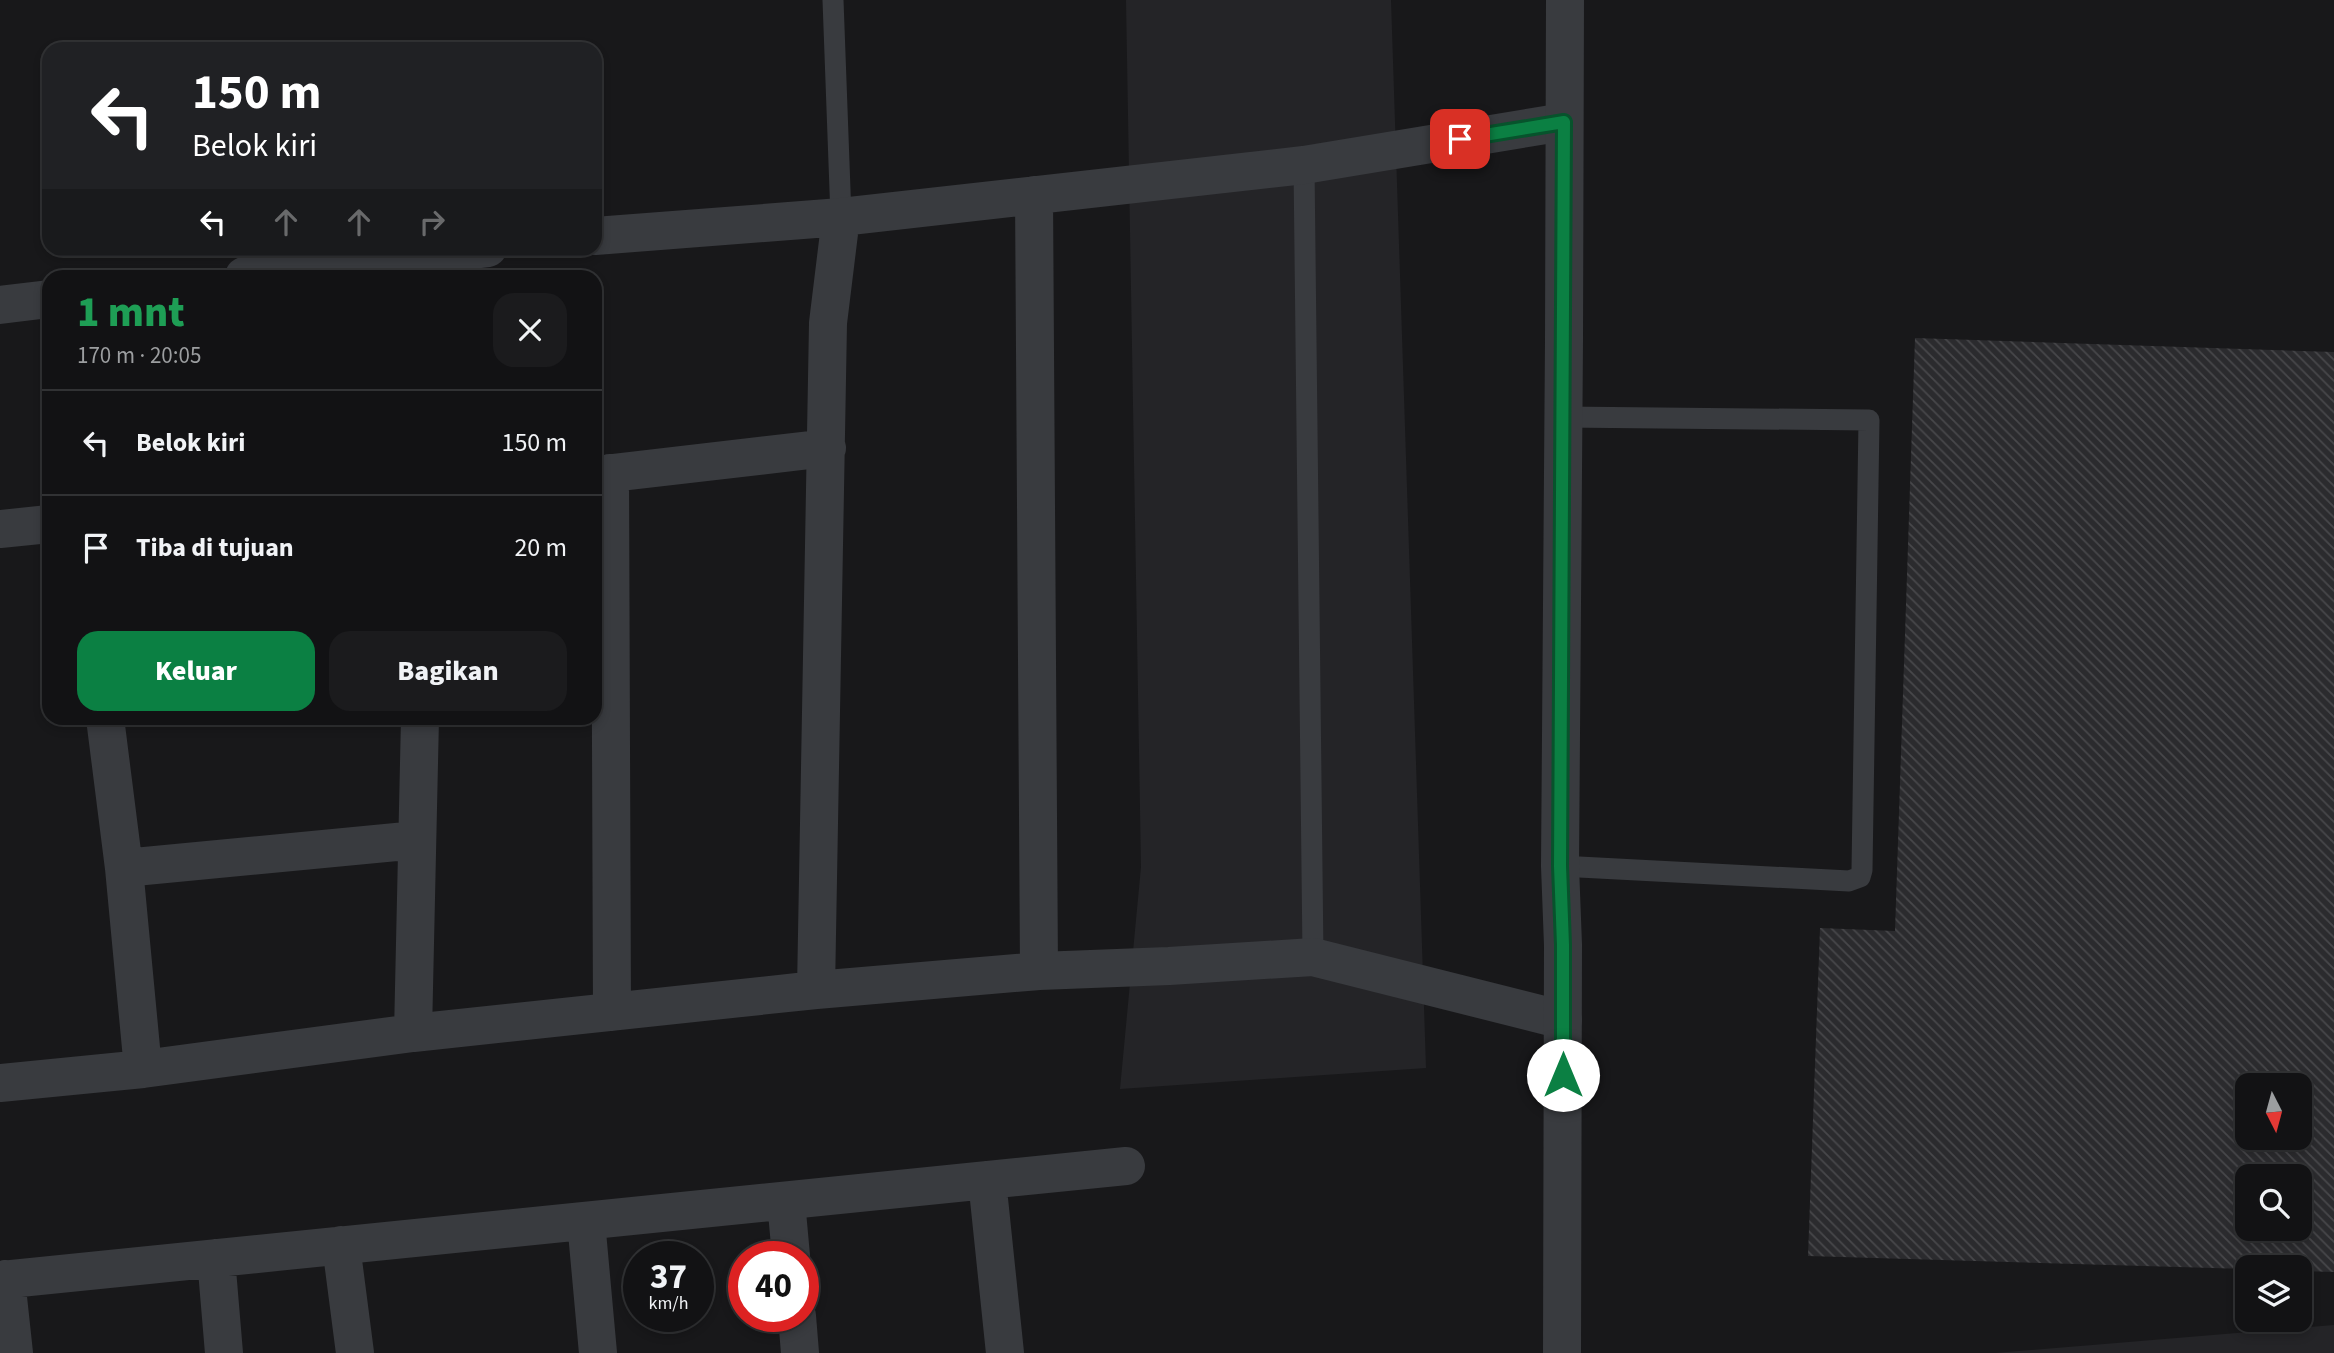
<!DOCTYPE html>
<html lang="id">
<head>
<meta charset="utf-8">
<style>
  body { margin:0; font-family:"Source Sans 3",sans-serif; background:#1b1b1d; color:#f1f3f6; height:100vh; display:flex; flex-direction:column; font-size:26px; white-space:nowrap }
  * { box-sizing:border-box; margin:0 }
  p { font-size:23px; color:#9c9ea0 }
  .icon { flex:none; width:38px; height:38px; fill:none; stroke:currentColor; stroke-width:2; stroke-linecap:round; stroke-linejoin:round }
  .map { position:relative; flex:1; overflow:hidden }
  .drawer { position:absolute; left:42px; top:270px; width:560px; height:455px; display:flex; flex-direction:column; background:#121214; border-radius:21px; box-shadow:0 4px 10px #0003,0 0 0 2px #313234 }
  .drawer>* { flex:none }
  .top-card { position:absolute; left:42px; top:42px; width:560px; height:214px; border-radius:21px; box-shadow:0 4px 10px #0003,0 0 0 2px #313234; background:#202124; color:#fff; overflow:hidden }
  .needle { width:46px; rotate:174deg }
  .buttons { position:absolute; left:2235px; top:1073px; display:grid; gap:14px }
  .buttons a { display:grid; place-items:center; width:77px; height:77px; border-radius:14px; background:#121214; box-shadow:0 4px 10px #0003,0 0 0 2px #313234; font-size:35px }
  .speed { position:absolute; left:623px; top:1241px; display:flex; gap:14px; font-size:35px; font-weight:700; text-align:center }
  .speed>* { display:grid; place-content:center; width:91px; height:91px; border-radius:50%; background:#121214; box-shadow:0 4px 10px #0003,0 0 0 2px #313234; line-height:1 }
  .speed small { font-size:18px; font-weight:400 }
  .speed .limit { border:10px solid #d22; background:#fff; color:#111 }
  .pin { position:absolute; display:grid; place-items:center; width:60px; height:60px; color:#fff; margin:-30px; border-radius:14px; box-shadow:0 4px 10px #0006 }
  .me { position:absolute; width:77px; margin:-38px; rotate:0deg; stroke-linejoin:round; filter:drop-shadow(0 0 5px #0008) }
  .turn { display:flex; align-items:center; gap:24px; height:147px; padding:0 35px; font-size:32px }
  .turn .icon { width:91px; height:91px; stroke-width:2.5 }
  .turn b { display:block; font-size:49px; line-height:60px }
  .lanes { display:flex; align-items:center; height:66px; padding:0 35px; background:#0003; justify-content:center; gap:35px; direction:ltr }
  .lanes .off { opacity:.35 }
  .round { display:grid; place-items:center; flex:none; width:74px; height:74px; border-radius:21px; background:#1b1b1d }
  .overview { display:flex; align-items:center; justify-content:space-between; height:119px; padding:0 35px }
  h1 { font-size:42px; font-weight:800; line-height:52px; color:#1e9e55 }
  .primary-button { display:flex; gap:14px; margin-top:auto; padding:14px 35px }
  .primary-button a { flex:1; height:80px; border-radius:21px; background:#0b8043; color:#fff; font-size:28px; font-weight:800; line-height:80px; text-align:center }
  .primary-button a+a { background:#1b1b1d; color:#f1f3f6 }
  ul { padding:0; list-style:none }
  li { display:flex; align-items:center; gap:21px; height:105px; padding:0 35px; border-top:2px solid #313234 }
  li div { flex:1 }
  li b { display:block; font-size:26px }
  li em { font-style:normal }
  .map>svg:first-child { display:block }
</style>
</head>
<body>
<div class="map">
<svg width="2334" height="1353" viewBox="0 0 2334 1353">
  <defs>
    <pattern id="building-back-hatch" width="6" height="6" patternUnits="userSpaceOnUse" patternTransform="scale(1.75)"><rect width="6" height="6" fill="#2b2b2e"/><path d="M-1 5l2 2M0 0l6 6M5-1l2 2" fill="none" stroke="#47474a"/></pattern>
  </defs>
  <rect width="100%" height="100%" fill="#18181a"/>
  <path fill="#242427" d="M1126,0H1391L1426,1068L1120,1089L1141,867Z
    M2334,1325V1353H1995Z"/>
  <path fill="url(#building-back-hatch)" fill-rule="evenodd" d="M1915,338L2334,352V1272L2300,1271V1267H2247V1269L1808,1256L1820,928L1895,931ZM2247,1085H2300V1138H2247ZM2247,1176H2300V1228H2247Z"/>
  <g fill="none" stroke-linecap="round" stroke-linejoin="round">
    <path stroke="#393b3f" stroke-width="21" d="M833,0L841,217
      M1304,165L1313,957
      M1560,866L1849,881L1860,877L1862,870L1869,420L1563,417"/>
    <path stroke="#393b3f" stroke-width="38" d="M1034,195L1039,971
      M595,236L841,217L1304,165L1564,122
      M244,276L488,248
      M0,305L49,299
      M610,473L612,1012
      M595,475L827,448
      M0,529L49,524
      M105,718L124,868L143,1069L413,1033L816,990L1039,971L1169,966L1313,957L1563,1020
      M124,868L417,840
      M816,990L828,323L841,217
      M413,1033L420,718
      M0,1083L143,1069
      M987,1180L1005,1353
      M786,1201L791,1256
      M586,1221L598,1353
      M341,1245L355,1353
      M216,1258L224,1353
      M6,1279L14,1353
      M0,1280L1126,1166
      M797,1316L800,1353"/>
    <path stroke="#393b3f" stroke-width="38" d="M1562,1353L1563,945L1560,866L1564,341L1565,0"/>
  </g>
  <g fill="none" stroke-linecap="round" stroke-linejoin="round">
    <defs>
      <path id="route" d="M1460,139L1564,122L1560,866L1563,945V1075"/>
    </defs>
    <use href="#route" stroke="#07532c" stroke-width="18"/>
    <use href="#route" stroke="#0b8043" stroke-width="12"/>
  </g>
</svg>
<div class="buttons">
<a><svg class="needle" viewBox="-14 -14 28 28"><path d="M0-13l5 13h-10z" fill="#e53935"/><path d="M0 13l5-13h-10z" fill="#9c9ea0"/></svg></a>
<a><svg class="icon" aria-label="search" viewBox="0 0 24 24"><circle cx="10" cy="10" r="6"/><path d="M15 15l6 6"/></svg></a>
<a><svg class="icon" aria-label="layers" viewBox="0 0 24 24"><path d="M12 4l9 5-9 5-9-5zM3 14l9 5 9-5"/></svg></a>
</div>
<div class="speed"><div>37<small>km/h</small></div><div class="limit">40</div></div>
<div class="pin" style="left:1460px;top:139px;background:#d93025"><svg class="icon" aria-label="arrive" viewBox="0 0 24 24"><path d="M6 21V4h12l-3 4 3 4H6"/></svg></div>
<svg class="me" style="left:1563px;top:1075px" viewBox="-20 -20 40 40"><circle r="19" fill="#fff"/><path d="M0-13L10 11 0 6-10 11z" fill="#0b8043"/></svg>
<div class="top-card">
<div class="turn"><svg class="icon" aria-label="left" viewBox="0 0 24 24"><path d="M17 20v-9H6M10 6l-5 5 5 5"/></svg><div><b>150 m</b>Belok kiri</div></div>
<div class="lanes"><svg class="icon" aria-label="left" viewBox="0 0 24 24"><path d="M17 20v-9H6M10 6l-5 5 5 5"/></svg><svg class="icon off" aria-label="ahead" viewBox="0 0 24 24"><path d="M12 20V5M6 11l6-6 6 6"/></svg><svg class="icon off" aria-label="ahead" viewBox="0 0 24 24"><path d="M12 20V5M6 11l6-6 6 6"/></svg><svg class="icon off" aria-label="right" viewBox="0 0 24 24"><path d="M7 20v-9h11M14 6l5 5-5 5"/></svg></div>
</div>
<section class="drawer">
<div class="overview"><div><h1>1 mnt</h1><p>170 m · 20:05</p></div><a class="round"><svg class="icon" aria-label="close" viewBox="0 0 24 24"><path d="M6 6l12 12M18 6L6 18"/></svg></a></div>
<ul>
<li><svg class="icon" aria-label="left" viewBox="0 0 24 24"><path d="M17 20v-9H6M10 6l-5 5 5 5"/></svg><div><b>Belok kiri</b></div><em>150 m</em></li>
<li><svg class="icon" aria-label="arrive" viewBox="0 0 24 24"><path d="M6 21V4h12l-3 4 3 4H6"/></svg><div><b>Tiba di tujuan</b></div><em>20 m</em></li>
</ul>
<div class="primary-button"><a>Keluar</a><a>Bagikan</a></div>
</section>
</div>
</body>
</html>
